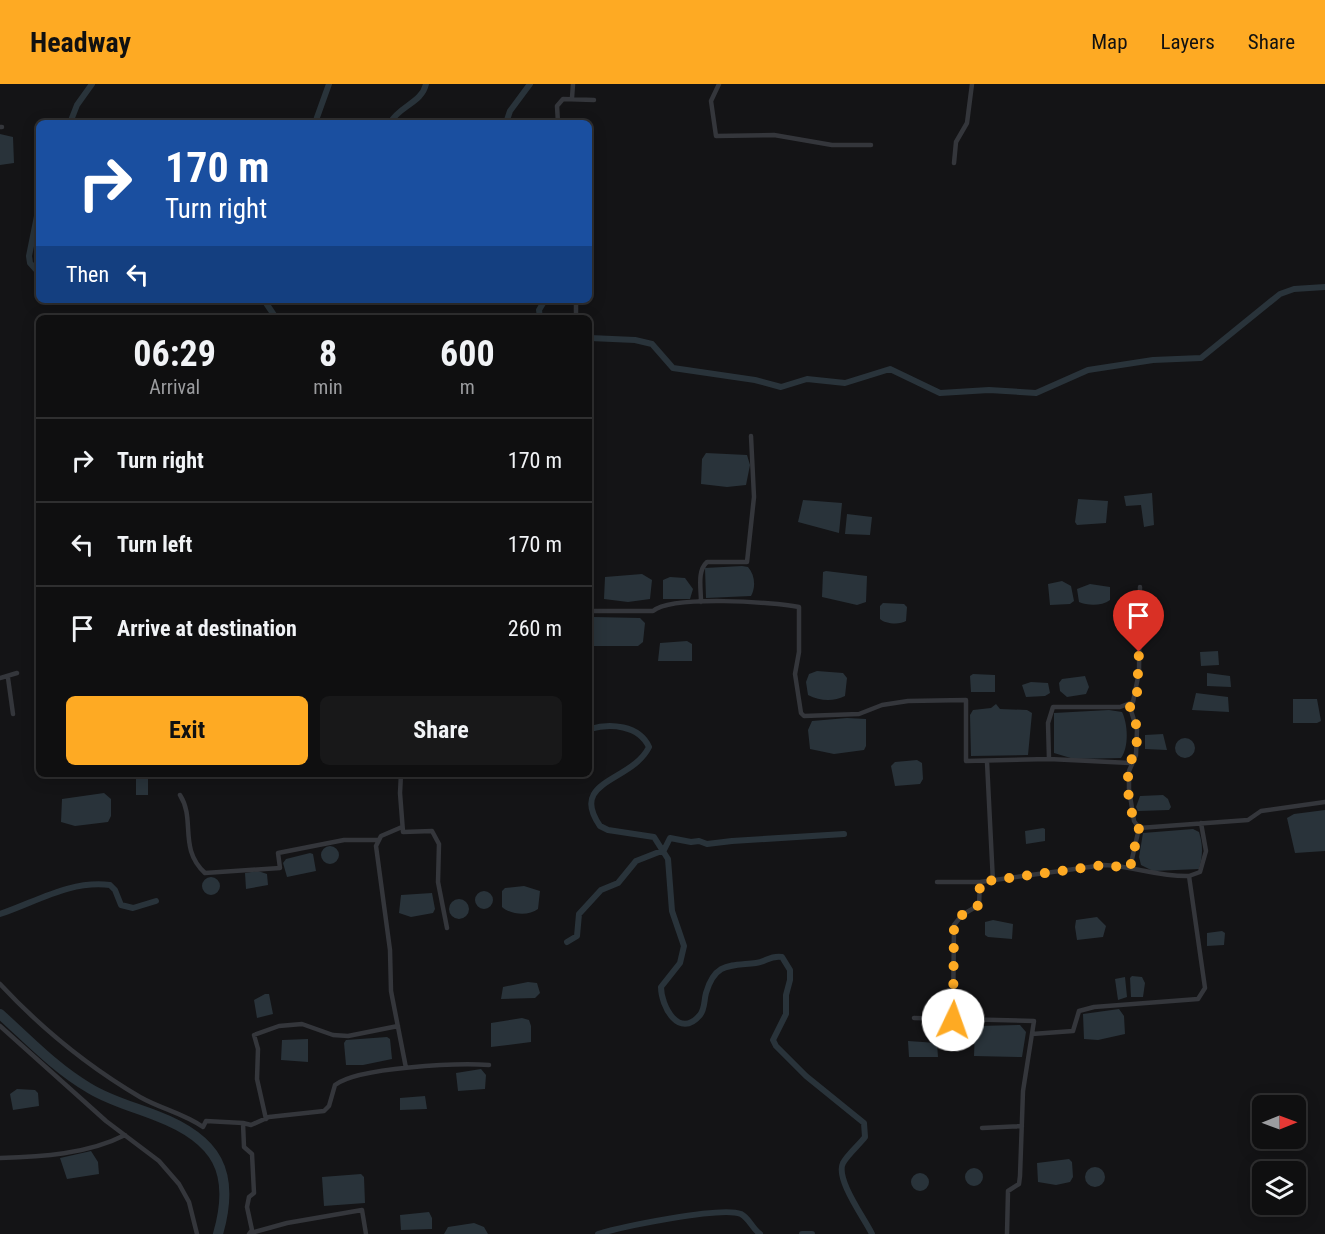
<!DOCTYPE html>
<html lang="en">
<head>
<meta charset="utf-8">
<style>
  body { margin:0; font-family:"Roboto Condensed",sans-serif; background:#181819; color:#f1f3f6; height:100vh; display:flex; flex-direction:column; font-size:22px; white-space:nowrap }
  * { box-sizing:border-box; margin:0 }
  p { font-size:20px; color:#9b9c9f }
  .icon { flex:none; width:33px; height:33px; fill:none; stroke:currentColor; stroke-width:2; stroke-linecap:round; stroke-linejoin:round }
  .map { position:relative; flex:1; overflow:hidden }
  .panel { position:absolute; left:36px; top:231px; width:556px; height:462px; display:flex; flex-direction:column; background:#0f0f10; border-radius:9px; box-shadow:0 3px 15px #0003,0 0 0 2px #2f2f30 }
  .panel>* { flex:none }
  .top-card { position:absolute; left:36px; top:36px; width:556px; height:183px; border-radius:9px; box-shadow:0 3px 15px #0003,0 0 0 2px #2f2f30; background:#1a4fa0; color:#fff; overflow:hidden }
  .needle { width:39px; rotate:89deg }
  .fabs { position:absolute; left:1252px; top:1011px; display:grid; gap:12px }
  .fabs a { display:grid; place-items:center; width:54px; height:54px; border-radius:9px; background:#0f0f10; box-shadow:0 3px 15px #0003,0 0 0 2px #2f2f30; font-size:30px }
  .pin { position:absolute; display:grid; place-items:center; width:51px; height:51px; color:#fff; margin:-62px -26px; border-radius:50% 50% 50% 0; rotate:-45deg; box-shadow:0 0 6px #0007 }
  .pin .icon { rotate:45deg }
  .me { position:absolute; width:66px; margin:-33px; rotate:3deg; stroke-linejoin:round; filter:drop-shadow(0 0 4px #0008) }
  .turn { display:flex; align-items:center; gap:21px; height:126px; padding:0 30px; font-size:27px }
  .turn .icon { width:78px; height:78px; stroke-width:2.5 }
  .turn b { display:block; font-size:42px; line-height:51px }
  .then { display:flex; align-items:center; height:57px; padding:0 30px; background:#0003; gap:12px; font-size:22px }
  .eta { display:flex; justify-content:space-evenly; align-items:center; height:102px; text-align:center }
  .eta b { font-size:36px; font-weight:700; line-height:42px }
  .cta { display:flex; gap:12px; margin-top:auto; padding:12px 30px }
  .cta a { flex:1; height:69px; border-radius:9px; background:#feaa23; color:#111; font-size:24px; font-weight:700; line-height:69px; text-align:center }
  .cta a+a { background:#181819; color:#f1f3f6 }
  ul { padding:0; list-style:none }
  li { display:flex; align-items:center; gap:18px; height:84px; padding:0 30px; border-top:2px solid #2f2f30 }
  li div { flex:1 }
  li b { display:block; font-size:22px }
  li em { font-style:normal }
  header { display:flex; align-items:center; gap:36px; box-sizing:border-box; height:84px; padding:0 30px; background:#feaa23; color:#111 }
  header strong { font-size:28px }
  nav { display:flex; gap:33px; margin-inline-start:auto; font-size:21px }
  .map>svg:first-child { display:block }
</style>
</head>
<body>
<header>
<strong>Headway</strong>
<nav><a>Map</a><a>Layers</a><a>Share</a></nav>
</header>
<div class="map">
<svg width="1325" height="1150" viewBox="0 0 1325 1150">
  <rect width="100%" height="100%" fill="#141416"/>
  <path fill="#29333a" d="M0,50L13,53L14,79L0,81Z
    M706,369L747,371L750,381L746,401L727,403L701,400L702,375Z
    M1152,409L1154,441L1144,443L1141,421L1126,422L1124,412Z
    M1078,415L1108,417L1106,439L1077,441L1075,438Z
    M803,416L842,419L839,449L798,438Z
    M847,430L872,433L870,451L845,450Z
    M742,482L748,483C755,491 756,503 751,512L706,514L705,484Z
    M826,487L867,492L866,518L857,521L822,513L823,488Z
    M642,490L652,496L650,515L628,518L604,515L605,493Z
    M670,493L685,494L693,505L690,515H663V496Z
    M1062,497L1071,502L1074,517L1070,520L1050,521L1048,500Z
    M1090,500L1110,503V516C1102,522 1088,522 1079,518L1077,505Z
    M883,519L904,520L907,523L906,537C900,541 885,540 880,535V522Z
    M594,533L640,534L645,539L643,558L638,562H592L590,557Z
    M687,557L692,560V577H658L660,559Z
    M1218,567L1219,581L1201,582L1200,568Z
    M817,587L843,589L847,594L845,612C833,618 820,617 808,611L806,598L809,590Z
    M1207,589L1230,592L1231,603L1207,602Z
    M973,590L995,591V608H971L970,592Z
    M1085,592L1089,603L1086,610L1067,613L1060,607L1059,599L1062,595Z
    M1031,598L1048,599L1050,609L1045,612L1026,613L1022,601Z
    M1196,609L1228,613L1229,628L1192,626Z
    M1293,615H1317L1321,637L1317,639H1293Z
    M996,620L1000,625L1027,626L1032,629L1028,671L971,672L970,631L973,626L991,624Z
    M1109,626L1122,628C1128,640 1129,663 1121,674L1074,675L1054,669V629Z
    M847,634L866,635V662L864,666L834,670L810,665L808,646L812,637Z
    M1163,650L1167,666L1145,665V651Z
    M1175 664a10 10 0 1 1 20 0a10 10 0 1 1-20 0Z
    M917,676L922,679L923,695L920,700L895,702L891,682L895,678Z
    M136,690H148V711H136Z
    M104,709L111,715V732L108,738L75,742L61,738L62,715Z
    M1163,711L1168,715L1171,723L1169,726L1138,727L1136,723L1140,712Z
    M1325,726V767L1295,769L1287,734L1294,730Z
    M1043,744L1045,745V757L1026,760L1025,747Z
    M1193,745L1199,748C1203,761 1203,771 1199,785L1153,787L1141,781L1139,773L1143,749Z
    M321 771a9 9 0 1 1 18 0a9 9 0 1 1-18 0Z
    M310,769L313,770L316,787L287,793L283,779L286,775Z
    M258,787L267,790L268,801L246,805L245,789Z
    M202 802a9 9 0 1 1 18 0a9 9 0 1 1-18 0Z
    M524,802L540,807L538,825C529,832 511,831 502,823V807L505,804Z
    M475 816a9 9 0 1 1 18 0a9 9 0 1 1-18 0Z
    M432,809L435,825L433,829L411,833L399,829L401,811Z
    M449 825a10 10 0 1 1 20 0a10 10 0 1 1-20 0Z
    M1097,833L1106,842L1103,853L1077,856L1075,843L1076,836Z
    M993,836L1013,840L1012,855L988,853L985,851V838Z
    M1222,847L1225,849L1224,861L1207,862V849Z
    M1132,892L1142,893L1145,899L1143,913H1131L1130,894Z
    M1125,893L1127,913L1118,916L1115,895Z
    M528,898L537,899L540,909L535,914L501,915L503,903Z
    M265,910H269L273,930L257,934L254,916Z
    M1119,925L1124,932L1125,950L1098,956L1084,955L1083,930Z
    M522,934L529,936L531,942V958L491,963V939Z
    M1020,941L1026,948L1022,973L974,972L975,944L978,942Z
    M387,953L390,955L392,975L363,981H346L344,959L346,956Z
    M308,955V978L281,976L282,956Z
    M908,957L937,959L938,973H909Z
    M481,985L486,991L485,1005L458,1007L456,989Z
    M17,1005L35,1006L38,1009L39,1022L13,1026L10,1010Z
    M425,1012L427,1025L400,1026V1014Z
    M91,1067L98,1078L99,1090L67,1095L60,1074Z
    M1069,1075L1072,1078L1073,1093L1070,1098L1056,1101L1038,1098L1037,1079Z
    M1085 1093a10 10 0 1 1 20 0a10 10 0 1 1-20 0Z
    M965 1093a9 9 0 1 1 18 0a9 9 0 1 1-18 0Z
    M911 1098a9 9 0 1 1 18 0a9 9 0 1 1-18 0Z
    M361,1090L364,1093L365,1119L324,1122L322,1093Z
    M429,1128L432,1134V1145L401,1146L400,1131Z
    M474,1139L484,1143L488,1150H444L448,1143Z"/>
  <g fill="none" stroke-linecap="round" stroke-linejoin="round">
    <path stroke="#29333a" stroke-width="6" d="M70,39L77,21L92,0
      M315,39L329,0
      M390,39C399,22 422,19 426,0
      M506,39L510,27L530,0
      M39,122L29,172L30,179L39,189
      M264,216L276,234
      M540,234L539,226L545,216
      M590,254L635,256L652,260L673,284L755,296L781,303L807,295L845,299L890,285L940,309L989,306L1036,309L1088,286L1153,276L1201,274L1280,210L1294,205L1325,203
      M590,645C610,639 639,641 649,663C632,698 568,696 600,742L608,746L654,753L668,775L672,827L684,862L680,879L661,903C661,922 679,956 700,931C705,925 704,916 706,909C715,878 730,882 756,879C766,878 770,871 782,873L790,886V896L786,911V930L773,956L776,962L806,992L864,1039L865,1053C859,1061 848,1070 843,1079C835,1095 865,1135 872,1150
      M0,830C36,818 70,796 110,801L115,806L121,821L133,824L156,817
      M567,858L577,852L579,830L601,806L618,799L636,777L664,766L670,754L691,758L699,757L707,760L732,757L844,750
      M598,1150C621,1143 721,1122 741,1130C749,1134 752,1144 760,1150
      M802,1150H812"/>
    <path stroke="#29333a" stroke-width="10" d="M0,930C29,956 55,984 89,1004C110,1017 134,1023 157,1032C217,1055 236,1088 218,1150"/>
    <path stroke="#34363b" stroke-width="4.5" d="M719,0L711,17L716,52L774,51L832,61H871
      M572,14L573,0
      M558,39L557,22L563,15L594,16
      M0,43H2
      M954,79L956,58L967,39L972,0
      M576,234V216
      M701,518C701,504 697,487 707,478H747L754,413L751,352
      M590,527H653C673,511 773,518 799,523V568L795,590L801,629L804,632L859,630L882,621L908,617L966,616V677L1049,675L1130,679
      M590,539L592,528
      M0,594L17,589
      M8,594L13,630
      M1129,620L1137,646L1136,671L1129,687V705L1134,737L1139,744L1248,736L1261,727L1325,718
      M1049,675L1048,639L1053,623H1120L1133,618L1139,588L1140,503
      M987,678L993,798
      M401,690L400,709L403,748L432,747L439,760L438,798L447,844
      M180,711C196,736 178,764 205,789L280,784L278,769L344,756H378
      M402,743L381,752L376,762L390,866L391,907L406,984
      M1130,784L1139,744
      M937,798H980L1104,781C1133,782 1159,793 1189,792
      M0,900C41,944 89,983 140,1013C161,1025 183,1029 203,1043L206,1037L243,1039L244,1063L252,1070L254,1109L249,1113L247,1123L252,1146L249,1150
      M914,934L1034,937L1023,1007L1020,1092L1019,1100L1008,1107L1007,1150
      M953,936L954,841L962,831L979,821L980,798
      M0,942L106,1037L159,1077L179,1100L189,1118L197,1150
      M1032,950L1073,947L1079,927L1094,923L1198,915L1205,904L1189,792L1200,788L1206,767L1201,739
      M266,1035L257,995L258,965L254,951L279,942L302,940L333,951L348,952L398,942
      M243,1039L251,1041L269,1033L324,1027L329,1022L335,1001C358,983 458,979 489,981
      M982,1044L1022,1042
      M0,1074C41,1073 88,1070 125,1051
      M251,1149L287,1139L362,1126L366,1150"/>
  </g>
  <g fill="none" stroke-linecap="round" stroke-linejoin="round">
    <path stroke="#feaa23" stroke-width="10" stroke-dasharray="0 18" d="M953,936L954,841L962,831L979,821L980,798L1104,781L1130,784L1139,744C1129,731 1126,701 1129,684C1132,671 1138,665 1137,648C1137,639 1132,629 1129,620L1137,609L1139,568"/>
  </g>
</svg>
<div class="fabs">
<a><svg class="needle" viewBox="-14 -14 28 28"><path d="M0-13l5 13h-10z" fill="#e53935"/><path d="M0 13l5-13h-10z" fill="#9b9c9f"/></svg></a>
<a><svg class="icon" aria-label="layers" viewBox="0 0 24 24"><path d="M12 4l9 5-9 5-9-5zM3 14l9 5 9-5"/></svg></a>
</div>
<div class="pin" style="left:1139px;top:568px;background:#d93025"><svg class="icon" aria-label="arrive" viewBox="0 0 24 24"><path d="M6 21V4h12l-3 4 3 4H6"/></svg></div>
<svg class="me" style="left:953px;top:936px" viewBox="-20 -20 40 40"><circle r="19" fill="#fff"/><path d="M0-13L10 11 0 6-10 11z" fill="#feaa23"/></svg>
<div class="top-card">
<div class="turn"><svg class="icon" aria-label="right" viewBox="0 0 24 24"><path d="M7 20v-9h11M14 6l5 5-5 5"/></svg><div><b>170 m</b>Turn right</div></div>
<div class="then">Then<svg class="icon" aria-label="left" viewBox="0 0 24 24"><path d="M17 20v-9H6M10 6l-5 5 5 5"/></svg></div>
</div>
<section class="panel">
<div class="eta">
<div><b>06:29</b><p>Arrival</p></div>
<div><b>8</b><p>min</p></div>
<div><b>600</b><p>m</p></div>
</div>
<ul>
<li><svg class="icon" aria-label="right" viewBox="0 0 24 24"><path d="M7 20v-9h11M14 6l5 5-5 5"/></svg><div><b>Turn right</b></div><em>170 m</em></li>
<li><svg class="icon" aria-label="left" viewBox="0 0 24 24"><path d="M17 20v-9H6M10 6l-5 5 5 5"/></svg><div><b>Turn left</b></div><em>170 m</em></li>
<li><svg class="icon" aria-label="arrive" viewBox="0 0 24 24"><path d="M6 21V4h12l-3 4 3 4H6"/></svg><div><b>Arrive at destination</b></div><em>260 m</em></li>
</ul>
<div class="cta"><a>Exit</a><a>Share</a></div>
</section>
</div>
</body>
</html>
